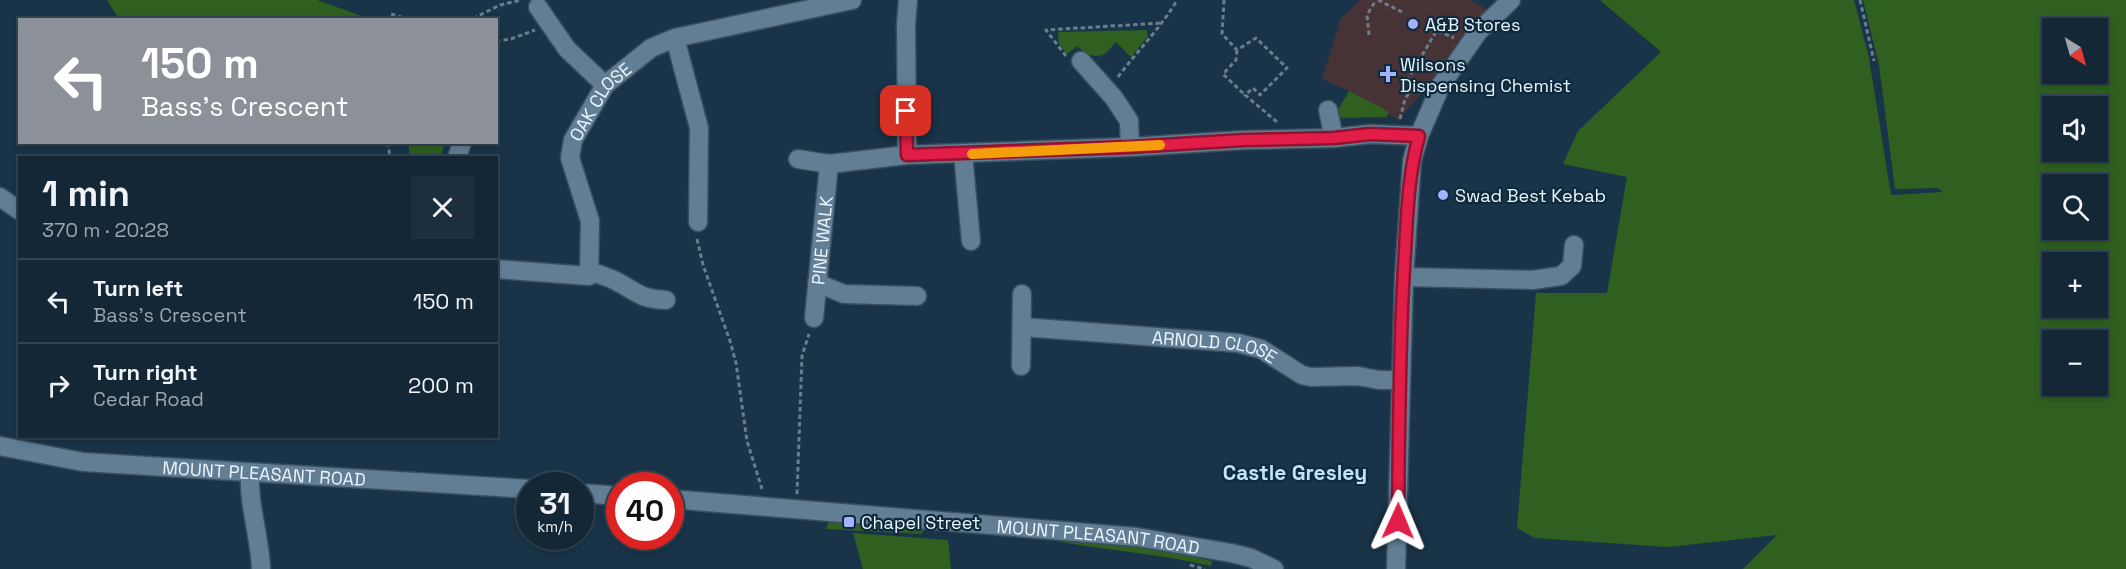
<!DOCTYPE html>
<html lang="en">
<head>
<meta charset="utf-8">
<style>
  body { margin:0; font-family:"Space Grotesk",sans-serif; background:#1c2f3e; color:#f1f3f6; height:100vh; display:flex; flex-direction:column; font-size:22px; white-space:nowrap }
  * { box-sizing:border-box; margin:0 }
  p { font-size:20px; color:#9da5ad }
  .icon { flex:none; width:33px; height:33px; fill:none; stroke:currentColor; stroke-width:2; stroke-linecap:round; stroke-linejoin:round }
  .map { position:relative; flex:1; overflow:hidden }
  .drawer { position:absolute; left:18px; top:156px; width:480px; height:282px; display:flex; flex-direction:column; background:#132736; border-radius:0px; box-shadow:0 3px 9px #0003,0 0 0 2px #324451 }
  .drawer>* { flex:none }
  .top-card { position:absolute; left:18px; top:18px; width:480px; height:126px; border-radius:0px; box-shadow:0 3px 9px #0003,0 0 0 2px #324451; background:#8c9099; color:#fff; overflow:hidden }
  .needle { width:39px; rotate:143deg }
  .buttons { position:absolute; left:2042px; top:18px; display:grid; gap:12px }
  .buttons a { display:grid; place-items:center; width:66px; height:66px; border-radius:0px; background:#132736; box-shadow:0 3px 9px #0003,0 0 0 2px #324451; font-size:30px }
  .speed { position:absolute; left:516px; top:472px; display:flex; gap:12px; font-size:30px; font-weight:700; text-align:center }
  .speed>* { display:grid; place-content:center; width:78px; height:78px; border-radius:50%; background:#132736; box-shadow:0 3px 9px #0003,0 0 0 2px #324451; line-height:1 }
  .speed small { font-size:15px; font-weight:400 }
  .speed .limit { border:9px solid #d22; background:#fff; color:#111 }
  .pin { position:absolute; display:grid; place-items:center; width:51px; height:51px; color:#fff; margin:-26px; border-radius:12px; box-shadow:0 3px 9px #0006 }
  .me { position:absolute; width:66px; margin:-33px; rotate:1deg; stroke-linejoin:round; filter:drop-shadow(0 0 4px #0008) }
  .turn { display:flex; align-items:center; gap:21px; height:126px; padding:0 24px; font-size:27px }
  .turn .icon { width:78px; height:78px; stroke-width:2.5 }
  .turn b { display:block; font-size:42px; line-height:51px }
  .round { display:grid; place-items:center; flex:none; width:63px; height:63px; border-radius:0px; background:#1c2f3e }
  .overview { display:flex; align-items:center; justify-content:space-between; height:102px; padding:0 24px }
  h1 { font-size:36px; font-weight:700; line-height:45px }
  ul { padding:0; list-style:none }
  li { display:flex; align-items:center; gap:18px; height:84px; padding:0 24px; border-top:2px solid #324451 }
  li div { flex:1 }
  li b { display:block; font-size:22px }
  li em { font-style:normal }
  .map>svg:first-child { display:block }
</style>
</head>
<body>
<div class="map">
<svg width="2126" height="569" viewBox="0 0 2126 569">
  <rect width="100%" height="100%" fill="#193448"/>
  <path fill="#473336" d="M1361,0H1471L1493,13L1398,120L1356,94L1322,79L1341,18Z"/>
  <path fill="#2f6020" fill-rule="evenodd" d="M107,0H317L370,19H119Z
    M1600,0H1854L1869,58L1891,195L1943,192L1938,188L1895,189L1879,65L1863,0H2126V569H1743L1777,535L1668,547L1535,538L1517,528L1536,293H1607L1627,177L1563,164L1578,131L1661,52ZM2052,28H2097V74H2052ZM2097,106V152H2052V106ZM2052,184H2097V230H2052ZM2052,262H2097V308H2052ZM2052,340H2097V386H2052Z
    M1146,30L1148,36L1131,57L1116,42C1113,45 1108,51 1106,53C1095,60 1084,53 1077,46L1067,54L1059,44L1058,32Z
    M1349,91L1388,111L1387,117L1338,118V110Z
    M409,143V142L445,143L440,158L409,157Z
    M829,521L890,525L924,530L921,534L826,529Z
    M853,533L948,540L951,569H863Z
    M1058,542C1110,543 1161,548 1212,561L1211,566L1172,558Z"/>
  <g fill="none" stroke-linecap="round" stroke-linejoin="round">
    <defs>
      <g id="minor">
        <path d="M538,7L567,49L605,85"/>
        <path d="M675,38L699,128L698,222"/>
        <path d="M1081,61L1114,98L1129,121L1130,147"/>
        <path d="M1328,110L1334,138"/>
        <path d="M963,154L971,241"/>
        <path d="M907,155L906,24L908,0"/>
        <path d="M457,158L462,142"/>
        <path d="M798,159L829,164L907,155L1130,147L1244,140L1334,138L1370,134L1419,136"/>
        <path d="M0,197L20,211"/>
        <path id="s1" d="M496,269L589,276L590,221L570,158L573,140L605,85L651,48L675,38L852,0"/>
        <path d="M589,271C598,274 608,277 616,281C637,292 640,299 666,300"/>
        <path d="M1404,277L1532,280L1561,276L1572,266L1574,245"/>
        <path d="M817,283L844,294L917,296"/>
        <path id="s2" d="M814,318L829,164"/>
        <path id="s3" d="M1022,327L1238,343L1261,349L1302,375L1311,377L1358,376L1379,380H1400"/>
        <path d="M1021,366L1022,294"/>
        <path id="s4" d="M0,446L83,462L530,489"/>
        <path d="M250,472C248,505 260,536 261,569"/>
        <path d="M580,493L620,496"/>
        <path id="s5" d="M670,499L1137,537L1231,553L1251,558L1274,569"/>
        <path d="M1396,569L1404,277L1412,161L1419,136L1441,85L1478,32L1511,0"/>
      </g>
    </defs>
    <use href="#minor" stroke="#394f5f" stroke-width="21"/>
    <path stroke="#697d8d" stroke-width="3" stroke-dasharray="4.5 3" stroke-linecap="butt" d="M1224,0L1222,34L1237,50L1256,38L1287,68L1260,95L1253,88L1245,95L1277,122
      M1378,0L1402,12
      M1860,0L1874,61
      M391,14L411,20
      M443,20L474,18L500,5L521,0
      M1431,28L1454,38
      M1369,35L1367,15L1376,0
      M496,41L511,39L535,30
      M1237,50L1236,60L1223,74L1245,95
      M1066,56L1046,30L1162,23
      M1118,77C1137,51 1161,28 1177,0
      M1400,119L1405,99L1415,84L1408,79L1437,30
      M388,142L390,158
      M697,239L703,265L730,341L736,363L747,441L762,489
      M797,494L802,356L809,334
      M1190,565L1205,569"/>
    <use href="#minor" stroke="#617e95" stroke-width="18"/>
  </g>
  <g fill="none" stroke-linecap="round" stroke-linejoin="round">
    <defs>
      <path id="route" d="M906,111L907,155L1130,147L1244,140L1334,138L1370,134L1419,136C1407,178 1407,224 1404,268C1399,353 1399,437 1398,521"/>
    </defs>
    <use href="#route" stroke="#92132f" stroke-width="15"/>
    <use href="#route" stroke="#e11d48" stroke-width="10"/>
    <path stroke="#f59e0b" stroke-width="10" d="M972,154L1160,145"/>
  </g>
  <g fill="#a2b2fd" stroke="#0e2a3d" stroke-width="2">
    <circle cx="1413" cy="24" r="6"/>
    <path d="M1385 65h6v6h6v6h-6v6h-6v-6h-6v-6h6z"/>
    <circle cx="1443" cy="195" r="6"/>
    <rect x="843" y="516" width="12" height="12" rx="3"/>
  </g>
  <g text-anchor="middle" dominant-baseline="central" stroke-width="4.5" stroke-linejoin="round" paint-order="stroke">
    <g font-size="18" fill="#ebf5fd" stroke="#0e2a3d" text-anchor="start">
      <text x="1425" y="24">A&amp;B Stores</text>
      <text x="1400" y="64">Wilsons<tspan x="1400" dy="21">Dispensing Chemist</tspan></text>
      <text x="1455" y="195">Swad Best Kebab</text>
      <text x="861" y="522">Chapel Street</text>
    </g>
    <g font-size="18" fill="#ebf5fd" stroke="#0e2a3d">
      <text stroke="none"><textPath href="#s1" startOffset="280">OAK CLOSE</textPath></text>
      <text stroke="none"><textPath href="#s2" startOffset="78">PINE WALK</textPath></text>
      <text stroke="none"><textPath href="#s3" startOffset="194">ARNOLD CLOSE</textPath></text>
      <text stroke="none"><textPath href="#s4" startOffset="266">MOUNT PLEASANT ROAD</textPath></text>
      <text stroke="none"><textPath href="#s5" startOffset="430">MOUNT PLEASANT ROAD</textPath></text>
    </g>
    <g font-size="21" font-weight="bold" fill="#c2e3fc" stroke="#0e2a3d">
      <text x="1295" y="472">Castle Gresley</text>
    </g>
  </g>
</svg>
<div class="buttons">
<a><svg class="needle" viewBox="-14 -14 28 28"><path d="M0-13l5 13h-10z" fill="#e53935"/><path d="M0 13l5-13h-10z" fill="#9da5ad"/></svg></a>
<a><svg class="icon" aria-label="sound" viewBox="0 0 24 24"><path d="M4 9h4l5-4v14l-5-4H4zM17 9q2 3 0 6"/></svg></a>
<a><svg class="icon" aria-label="search" viewBox="0 0 24 24"><circle cx="10" cy="10" r="6"/><path d="M15 15l6 6"/></svg></a>
<a>+</a>
<a>−</a>
</div>
<div class="speed"><div>31<small>km/h</small></div><div class="limit">40</div></div>
<div class="pin" style="left:906px;top:111px;background:#d93025"><svg class="icon" aria-label="arrive" viewBox="0 0 24 24"><path d="M6 21V4h12l-3 4 3 4H6"/></svg></div>
<svg class="me" style="left:1398px;top:521px" viewBox="-20 -20 40 40"><path d="M0-17L14 15 0 8-14 15z" fill="#e11d48" stroke="#fff" stroke-width="4"/></svg>
<div class="top-card">
<div class="turn"><svg class="icon" aria-label="left" viewBox="0 0 24 24"><path d="M17 20v-9H6M10 6l-5 5 5 5"/></svg><div><b>150 m</b>Bass's Crescent</div></div>
</div>
<section class="drawer">
<div class="overview"><div><h1>1 min</h1><p>370 m · 20:28</p></div><a class="round"><svg class="icon" aria-label="close" viewBox="0 0 24 24"><path d="M6 6l12 12M18 6L6 18"/></svg></a></div>
<ul>
<li><svg class="icon" aria-label="left" viewBox="0 0 24 24"><path d="M17 20v-9H6M10 6l-5 5 5 5"/></svg><div><b>Turn left</b><p>Bass's Crescent</p></div><em>150 m</em></li>
<li><svg class="icon" aria-label="right" viewBox="0 0 24 24"><path d="M7 20v-9h11M14 6l5 5-5 5"/></svg><div><b>Turn right</b><p>Cedar Road</p></div><em>200 m</em></li>
</ul>
</section>
</div>
</body>
</html>
